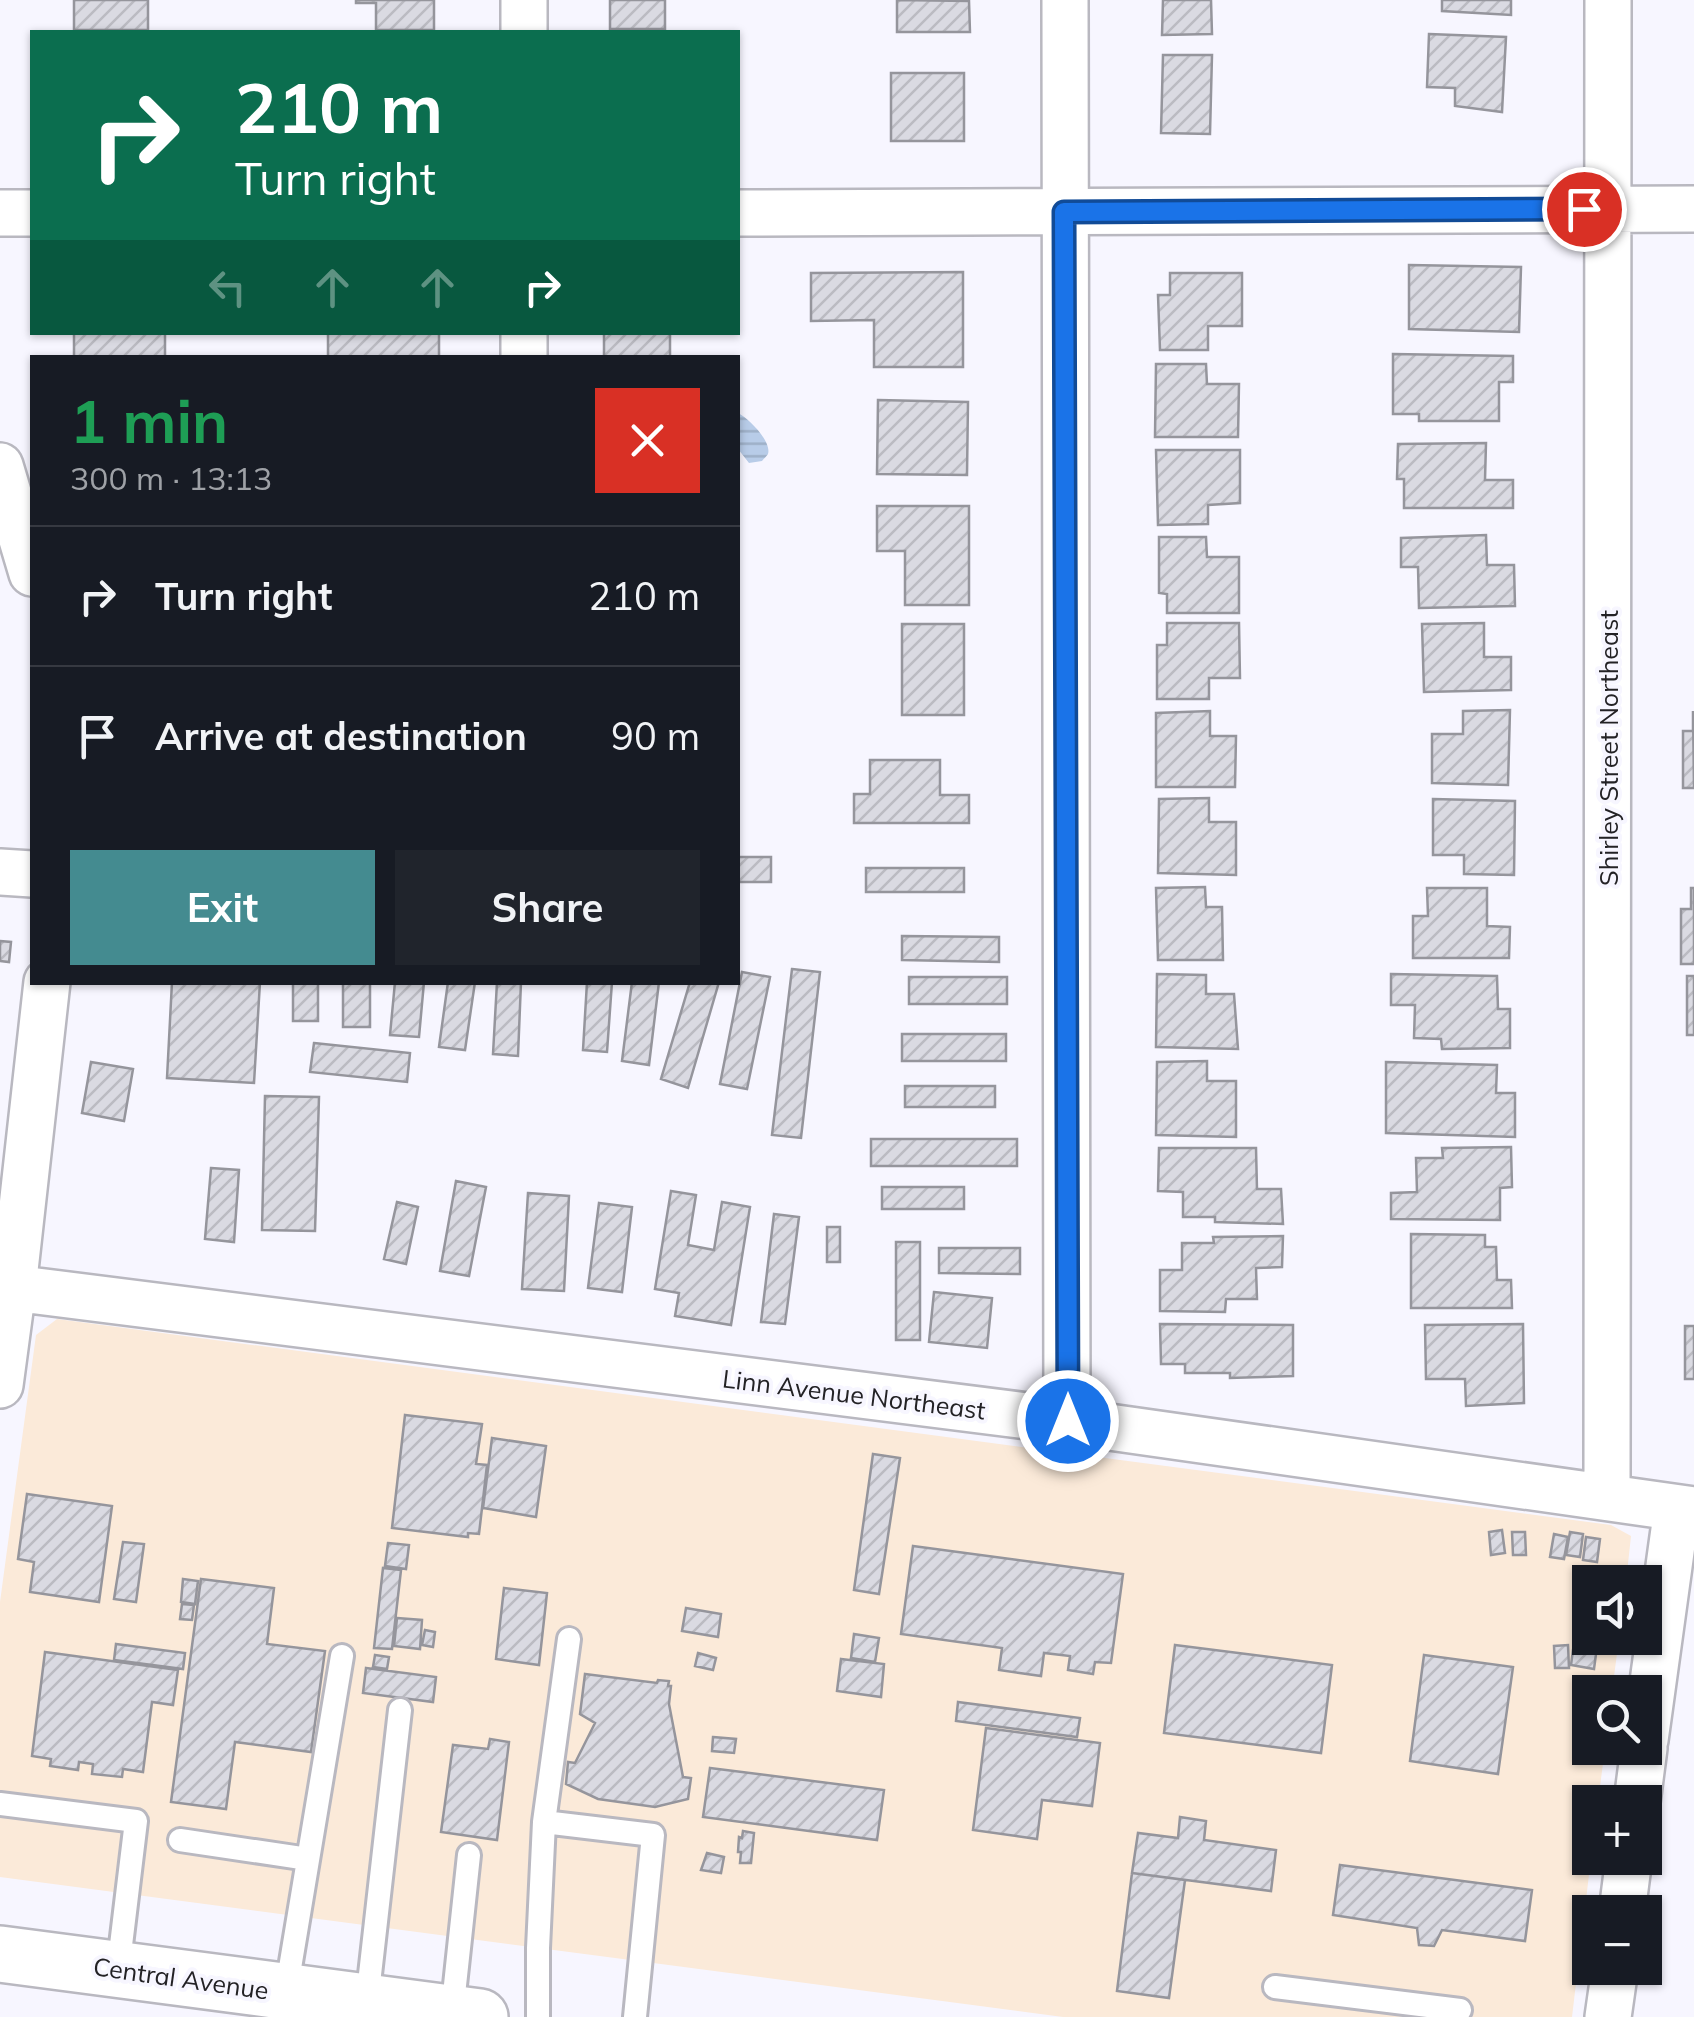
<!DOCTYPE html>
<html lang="en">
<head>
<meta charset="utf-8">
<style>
  body { margin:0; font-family:Mulish,sans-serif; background:#20242c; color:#f1f3f6; height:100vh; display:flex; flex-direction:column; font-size:38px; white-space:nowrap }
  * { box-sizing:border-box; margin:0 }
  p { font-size:32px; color:#9ea1a6 }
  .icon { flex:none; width:55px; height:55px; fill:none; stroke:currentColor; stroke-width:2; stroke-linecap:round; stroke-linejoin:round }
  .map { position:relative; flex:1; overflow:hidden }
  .panel { position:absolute; left:30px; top:355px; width:710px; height:630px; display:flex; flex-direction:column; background:#171b24; border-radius:0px; box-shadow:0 2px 8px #0004 }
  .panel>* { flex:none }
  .banner { position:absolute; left:30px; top:30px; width:710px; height:305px; border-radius:0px; box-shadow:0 2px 8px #0004; background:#0b6e4f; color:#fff; overflow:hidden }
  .controls { position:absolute; left:1572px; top:1565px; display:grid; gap:20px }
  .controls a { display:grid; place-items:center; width:90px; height:90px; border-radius:0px; background:#171b24; box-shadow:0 2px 8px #0004; font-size:50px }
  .pin { position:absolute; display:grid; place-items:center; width:85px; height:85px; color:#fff; margin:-42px; border:5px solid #fff; border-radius:50%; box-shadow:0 2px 10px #0007 }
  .me { position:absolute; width:110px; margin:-55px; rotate:0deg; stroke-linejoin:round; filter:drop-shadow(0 0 8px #0008) }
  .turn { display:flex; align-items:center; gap:35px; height:210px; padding:0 40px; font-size:45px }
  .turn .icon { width:130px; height:130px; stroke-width:2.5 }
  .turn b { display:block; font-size:70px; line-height:85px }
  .lanes { display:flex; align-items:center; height:95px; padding:0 40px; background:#0003; justify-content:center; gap:50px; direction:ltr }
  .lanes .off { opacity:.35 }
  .round { display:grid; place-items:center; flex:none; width:105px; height:105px; border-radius:0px; background:#20242c }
  .headline { display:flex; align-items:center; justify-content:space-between; height:170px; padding:0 40px }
  h1 { font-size:60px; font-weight:700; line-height:75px; color:#1e9e55 }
  .button { display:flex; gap:20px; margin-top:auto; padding:20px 40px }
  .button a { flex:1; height:115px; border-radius:0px; background:#448b90; color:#fff; font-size:40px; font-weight:700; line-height:115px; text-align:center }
  .button a+a { background:#20242c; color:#f1f3f6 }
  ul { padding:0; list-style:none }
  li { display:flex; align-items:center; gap:30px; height:140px; padding:0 40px; border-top:2px solid #363941 }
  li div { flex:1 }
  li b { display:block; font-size:38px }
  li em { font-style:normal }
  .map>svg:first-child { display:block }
</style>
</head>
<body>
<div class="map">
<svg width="1694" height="2017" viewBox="0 0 1694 2017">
  <defs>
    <pattern id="water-rules" width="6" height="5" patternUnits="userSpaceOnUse" patternTransform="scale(2.5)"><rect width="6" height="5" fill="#b8cce8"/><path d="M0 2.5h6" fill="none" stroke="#9eafc7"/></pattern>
    <pattern id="building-hatch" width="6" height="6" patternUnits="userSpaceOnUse" patternTransform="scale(2.5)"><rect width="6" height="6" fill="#dadae2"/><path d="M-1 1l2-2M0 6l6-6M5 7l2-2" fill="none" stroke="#bbbbc2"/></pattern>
  </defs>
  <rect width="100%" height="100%" fill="#f7f6ff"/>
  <path fill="#fbead9" d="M57,1319L1611,1525L1631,1536L1626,1582H1590V1638H1619L1612,1692H1590V1748H1605L1598,1802H1590L1591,1858L1572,2017H1063L0,1877V1602L36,1335Z"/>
  <path fill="url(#water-rules)" d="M738,413C747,417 772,441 768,454C767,456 764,458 762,461L749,463L738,449Z"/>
  <path fill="url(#building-hatch)" stroke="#95959c" stroke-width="2.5" d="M74,0H148V30H74Z
    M356,0H434V30H376V3H356Z
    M610,0H665V29H610Z
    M897,0L969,1L970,32H897Z
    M1163,0H1211L1212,34L1162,35Z
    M1442,0H1511V15L1442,11Z
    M1429,34L1506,37L1502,112L1455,106V88L1427,87Z
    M1163,55H1212L1210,134L1161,133Z
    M891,73H964V141H891Z
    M1409,265L1521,267L1519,332L1409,329Z
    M963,272V367H874V320L811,321V273Z
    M1170,273H1242V326H1208V350H1160L1158,295H1170Z
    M74,332H165V358H74Z
    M328,332H439V358H328Z
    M604,332H670V358H604Z
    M1393,354L1513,356V382H1499V421H1419V414H1393Z
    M1156,364H1206L1207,384H1239L1238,437H1155Z
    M878,400L968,402L967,475L877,474Z
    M1486,443L1485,480H1513V508H1404V479H1397L1398,444Z
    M1156,450H1240V503L1208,505V524L1158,525Z
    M877,506H969V605H905V551H877Z
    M1486,535L1487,565H1514L1515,606L1419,608L1418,567H1401V538Z
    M1159,537H1206L1207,557H1239V613H1167V594L1159,593Z
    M1167,623H1239L1240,678H1209V699H1157V645H1167Z
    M1484,623V657H1511V690L1424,692L1422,624Z
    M902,624H964V715H902Z
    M1510,710L1508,785L1432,783V734H1463V711Z
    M1210,711V736H1236L1235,787H1156V713Z
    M1693,711L1694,788H1683V731H1693Z
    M870,760H940V795H969V823H854V794H870Z
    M1209,798V822H1236V875L1158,873L1159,799Z
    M1433,799L1515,801L1514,875L1464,874V855H1433Z
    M738,857H771V882H738Z
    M866,868H964V892H866Z
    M1205,887L1206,907H1222L1223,960H1158L1156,888Z
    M1427,888H1487V926L1510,927L1509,958H1413V916H1428Z
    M1691,888H1694V964H1681V909H1691Z
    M902,936L999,937V962L902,960Z
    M0,941L11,942L9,962L0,961Z
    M792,969L820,972L801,1138L772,1135Z
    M742,972L770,977L747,1089L720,1084Z
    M1157,974L1206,975V994H1234L1238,1049L1156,1047Z
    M1391,974L1497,976L1498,1009H1510V1048L1442,1049L1441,1039L1414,1038L1415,1005H1391Z
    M1687,976H1694V1035H1687Z
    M909,977H1007V1004H909Z
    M172,982H260L254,1083L167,1078Z
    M293,982H318V1021H293Z
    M343,982H370V1027H343Z
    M395,982H424L419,1037L390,1035Z
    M448,982H475L465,1050L439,1047Z
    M497,982H521L518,1056L493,1054Z
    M587,982H612L607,1052L583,1050Z
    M632,982H659L649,1065L622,1061Z
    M690,982H719L688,1088L661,1079Z
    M902,1034H1006V1061H902Z
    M314,1043L410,1053L407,1082L310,1072Z
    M1207,1061V1081H1236V1137L1156,1135L1157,1062Z
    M91,1062L133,1069L124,1121L82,1113Z
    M1386,1062L1497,1065L1496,1093H1515V1137L1386,1133Z
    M905,1086H995V1107H905Z
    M265,1096L319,1097L315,1231L262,1230Z
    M871,1139H1017V1166H871Z
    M1511,1147L1512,1187L1500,1188V1220L1391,1219V1193L1417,1192L1416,1158H1443L1442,1148Z
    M1159,1148H1256L1257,1189H1281L1283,1224L1215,1222V1217H1183V1192L1158,1191Z
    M211,1168L239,1170L234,1242L205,1239Z
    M456,1181L486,1187L469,1276L440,1271Z
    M882,1187H964V1209H882Z
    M671,1191L696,1195L688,1245L714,1250L722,1202L750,1207L731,1325L675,1316L679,1293L655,1289Z
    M528,1193L569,1196L564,1291L522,1289Z
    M397,1202L418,1207L406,1264L384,1259Z
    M599,1203L632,1207L622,1292L588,1288Z
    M774,1214L799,1217L785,1324L761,1322Z
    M827,1227H840V1262H827Z
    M1411,1234L1485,1235V1247H1496L1497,1280H1511L1512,1308H1411Z
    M1283,1236L1282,1267L1256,1268L1257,1299H1226L1225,1312L1160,1311V1270H1182V1243H1214L1213,1237Z
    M896,1242H920V1340H896Z
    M939,1248H1020V1274L939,1273Z
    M934,1292L992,1298L987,1348L929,1342Z
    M1160,1324L1293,1325V1376L1230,1378V1373H1185V1364H1161Z
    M1523,1324L1524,1403L1466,1406L1465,1379H1426L1425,1325Z
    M1685,1326H1694V1379H1685Z
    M405,1415L482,1424L476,1464L487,1465L479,1534L468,1533V1537L392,1528Z
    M492,1438L546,1446L536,1517L483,1508Z
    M873,1454L900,1458L879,1594L854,1590Z
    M27,1494L112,1506L99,1602L30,1592L34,1562L18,1559Z
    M1502,1530L1505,1553L1491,1555L1489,1532Z
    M1512,1532H1525L1526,1555H1513Z
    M1570,1532L1583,1534L1580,1557L1566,1555Z
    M1554,1534L1568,1537L1564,1559L1550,1557Z
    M1586,1537L1600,1539L1597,1562L1583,1560Z
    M123,1542L144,1544L136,1602L114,1599Z
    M388,1543L409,1545L406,1569L385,1566Z
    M913,1546L1123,1574L1111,1663L1095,1662L1093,1674L1068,1670L1070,1656L1044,1653L1041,1676L999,1670L1002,1648L901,1634Z
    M383,1568L401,1570L392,1649L374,1648Z
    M183,1579L198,1581L195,1604L181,1602Z
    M201,1579L274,1588L267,1644L325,1651L311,1752L235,1742L226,1809L171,1802Z
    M504,1588L547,1593L539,1665L496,1659Z
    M182,1604L194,1605L192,1620L180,1619Z
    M686,1608L721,1614L718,1637L682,1631Z
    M397,1618L422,1620L420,1649L394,1646Z
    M425,1630L435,1632L433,1647L422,1645Z
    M854,1634L879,1638L875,1662L851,1658Z
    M116,1644L185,1653L183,1669L114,1660Z
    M1175,1645L1332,1665L1321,1753L1164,1733Z
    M1568,1645L1569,1668H1555L1554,1646Z
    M1573,1650L1596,1654L1594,1669L1571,1665Z
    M45,1652L178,1670L173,1705L152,1702L143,1772L123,1769L122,1777L92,1774L93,1764L79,1762L78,1770L50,1766L51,1759L32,1756Z
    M698,1653L716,1658L713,1670L695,1666Z
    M375,1655L389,1657L387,1669L373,1667Z
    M1424,1655L1513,1667L1498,1774L1410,1761Z
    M841,1659L884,1664L881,1697L837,1691Z
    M366,1668L436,1677L433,1702L363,1693Z
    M585,1674L657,1683L658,1680L669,1681L668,1686H671L669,1704L683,1777L691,1778L688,1799L655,1807L598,1799L566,1784L568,1762L575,1763L595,1723L580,1714Z
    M958,1702L1080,1718L1077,1737L956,1721Z
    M986,1728L1100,1743L1092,1806L1042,1800L1037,1839L973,1830Z
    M713,1737L736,1739L734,1753L712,1751Z
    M490,1739L509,1742L497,1840L441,1832L453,1745L488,1749Z
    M710,1768L884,1790L877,1840L703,1817Z
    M1180,1817L1206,1821L1204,1840L1276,1850L1271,1891L1132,1873L1138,1833L1178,1838Z
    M743,1831L754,1833L751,1863H740L741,1852H738L739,1837L742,1838Z
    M707,1853L724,1857L721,1873L701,1870Z
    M1340,1865L1532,1890L1525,1941L1442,1930L1434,1946L1419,1945L1417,1928L1333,1915Z
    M1132,1873L1185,1880L1169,1998L1117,1991Z"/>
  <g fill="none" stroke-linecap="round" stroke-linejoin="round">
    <defs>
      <path id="lane" d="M569,1639L544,1822L653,1835L635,2017
        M0,1804L136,1821L118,1970
        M180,1840L308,1859
        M1275,1987L1460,2010
        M286,1992L342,1656
        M367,2001L400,1710
        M452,2013L469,1855
        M538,2017V1948L544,1822"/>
      <path id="street" d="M524,0V32
        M1065,0L1067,1421
        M0,213H32
        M738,213L1694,209
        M524,358V332
        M0,466L32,573
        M0,872L32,874
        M13,1288L1067,1421L1694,1510
        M0,1385L13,1288L47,982
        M1607,1497L1608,0
        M1645,1740L1677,1508
        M1637,1802L1644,1748
        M1622,1912L1629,1858
        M1608,2017L1615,1968"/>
      <path id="primary" d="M0,1954L480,2017"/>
    </defs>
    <use href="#lane" stroke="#b9b8c0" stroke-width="28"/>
    <use href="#street" stroke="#b9b8c0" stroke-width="50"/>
    <use href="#primary" stroke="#b9b8c0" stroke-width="60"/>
    <use href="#lane" stroke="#fff" stroke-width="22"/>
    <use href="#street" stroke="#fff" stroke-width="45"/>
    <use href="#primary" stroke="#fff" stroke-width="55"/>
  </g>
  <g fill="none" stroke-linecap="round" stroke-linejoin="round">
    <defs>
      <path id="route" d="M1068,1421L1064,212L1584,209"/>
    </defs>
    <use href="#route" stroke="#114b97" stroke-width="25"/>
    <use href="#route" stroke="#1a73e8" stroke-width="18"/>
  </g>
  <g text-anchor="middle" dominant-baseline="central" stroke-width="8" stroke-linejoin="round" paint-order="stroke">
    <g font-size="25" fill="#232225" stroke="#f7f6ff">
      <text transform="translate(1608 748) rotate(-90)">Shirley Street Northeast</text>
      <text transform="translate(854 1394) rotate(7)">Linn Avenue Northeast</text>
      <text transform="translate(181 1978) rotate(8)">Central Avenue</text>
    </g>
  </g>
</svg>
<div class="controls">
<a><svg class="icon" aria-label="sound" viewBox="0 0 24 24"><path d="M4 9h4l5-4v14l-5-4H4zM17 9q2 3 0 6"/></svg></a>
<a><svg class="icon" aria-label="search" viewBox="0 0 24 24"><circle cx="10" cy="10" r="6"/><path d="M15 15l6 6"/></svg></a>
<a>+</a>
<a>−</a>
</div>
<div class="pin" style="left:1584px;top:209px;background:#d93025"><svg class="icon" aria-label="arrive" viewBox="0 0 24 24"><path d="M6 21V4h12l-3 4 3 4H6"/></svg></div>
<svg class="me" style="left:1068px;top:1421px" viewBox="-20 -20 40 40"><circle r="17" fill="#1a73e8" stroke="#fff" stroke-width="3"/><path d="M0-11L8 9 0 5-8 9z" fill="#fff"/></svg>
<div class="banner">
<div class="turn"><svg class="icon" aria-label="right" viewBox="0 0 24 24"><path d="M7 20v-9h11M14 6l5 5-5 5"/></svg><div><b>210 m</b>Turn right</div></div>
<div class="lanes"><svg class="icon off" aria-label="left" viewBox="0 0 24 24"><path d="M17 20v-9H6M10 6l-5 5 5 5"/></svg><svg class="icon off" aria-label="ahead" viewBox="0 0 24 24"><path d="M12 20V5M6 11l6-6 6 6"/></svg><svg class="icon off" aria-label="ahead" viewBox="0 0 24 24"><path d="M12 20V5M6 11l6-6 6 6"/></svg><svg class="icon" aria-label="right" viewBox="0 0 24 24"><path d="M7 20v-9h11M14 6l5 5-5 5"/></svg></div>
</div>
<section class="panel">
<div class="headline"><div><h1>1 min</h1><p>300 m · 13:13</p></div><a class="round" style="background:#d93025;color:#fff"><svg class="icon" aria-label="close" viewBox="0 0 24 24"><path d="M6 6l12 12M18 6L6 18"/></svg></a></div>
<ul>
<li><svg class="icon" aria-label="right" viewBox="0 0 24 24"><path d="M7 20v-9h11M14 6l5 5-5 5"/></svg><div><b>Turn right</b></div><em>210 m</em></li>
<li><svg class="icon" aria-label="arrive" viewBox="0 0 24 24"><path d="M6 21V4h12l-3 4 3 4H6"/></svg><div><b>Arrive at destination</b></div><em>90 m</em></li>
</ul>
<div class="button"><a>Exit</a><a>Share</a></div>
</section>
</div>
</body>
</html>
